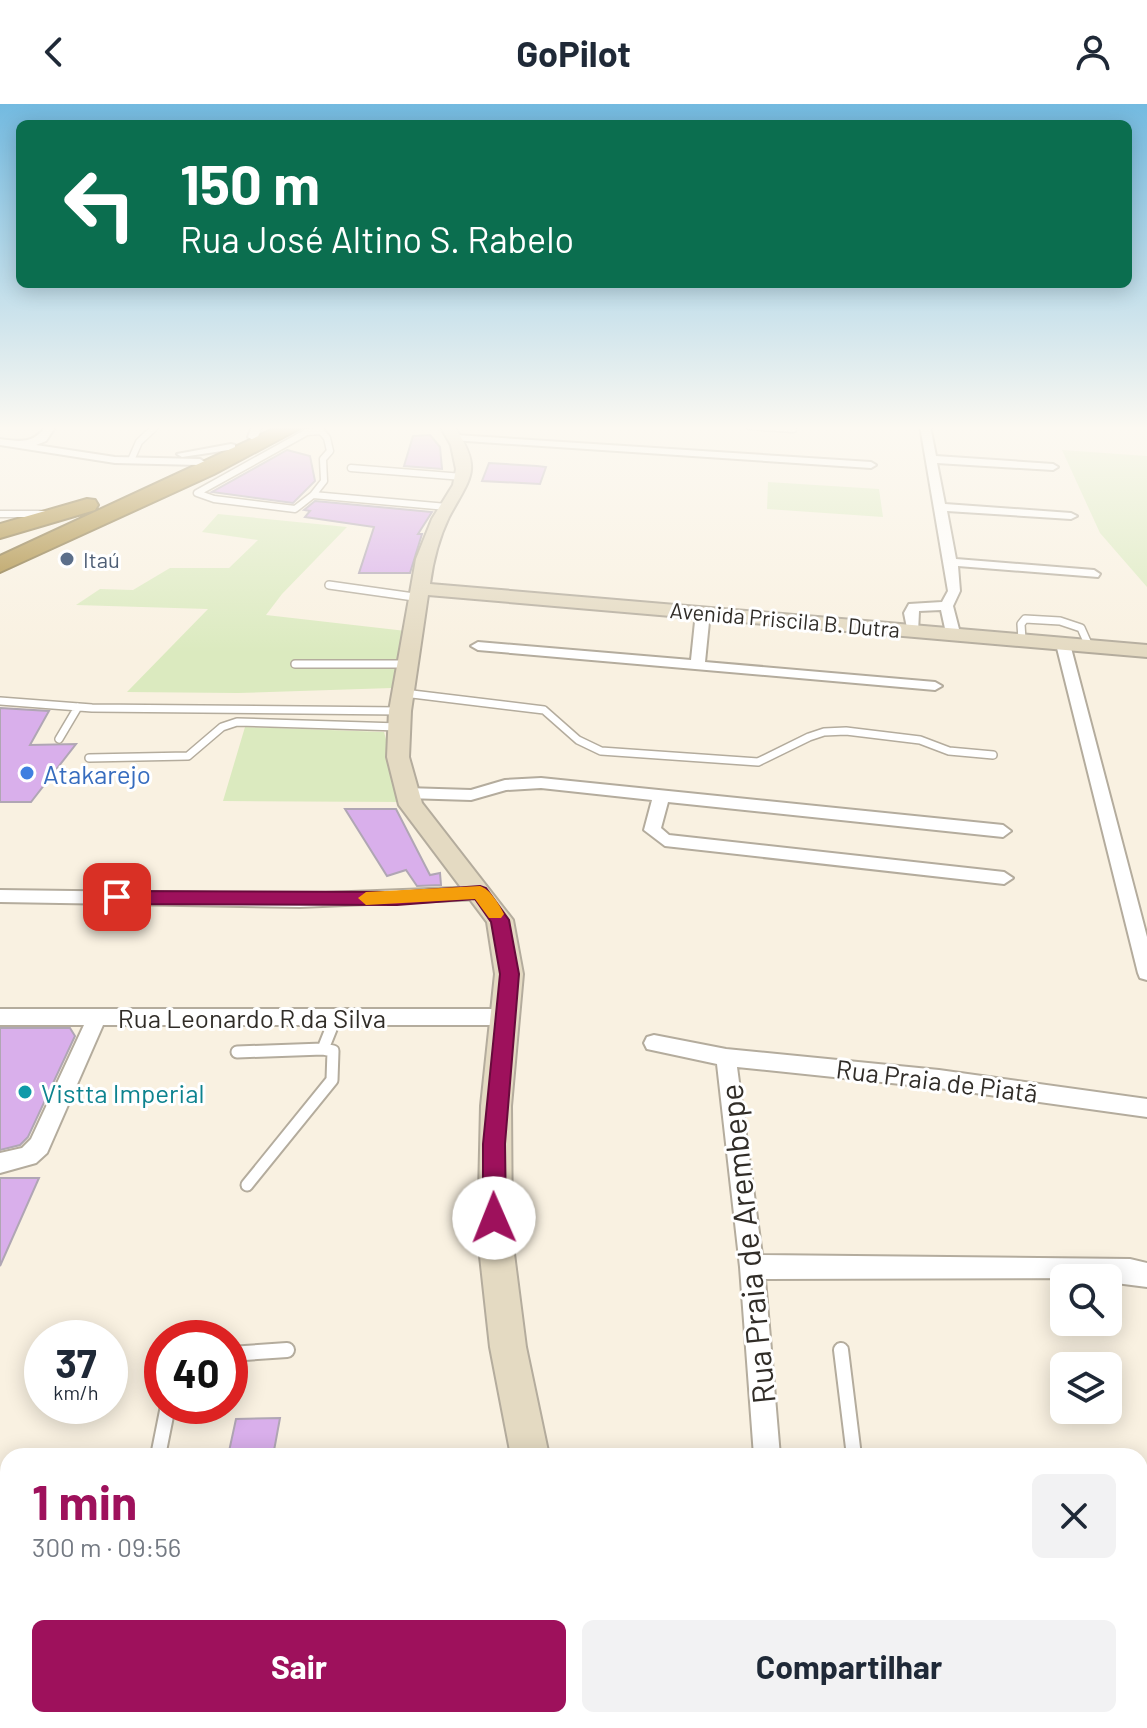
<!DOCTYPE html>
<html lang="pt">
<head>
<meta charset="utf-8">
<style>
  body { margin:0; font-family:Barlow,sans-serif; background:#f2f2f3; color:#1f2937; height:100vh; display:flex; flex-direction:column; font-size:30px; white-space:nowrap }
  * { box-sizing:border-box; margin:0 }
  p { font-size:26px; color:#747a83 }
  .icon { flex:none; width:44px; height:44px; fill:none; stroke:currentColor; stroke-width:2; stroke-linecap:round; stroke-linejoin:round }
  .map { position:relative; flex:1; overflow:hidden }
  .sheet { position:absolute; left:0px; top:1344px; width:1148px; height:280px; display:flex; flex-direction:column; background:#fff; border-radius:24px 24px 0 0; box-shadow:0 4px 20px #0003 }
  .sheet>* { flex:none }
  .guide { position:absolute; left:16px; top:16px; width:1116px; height:168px; border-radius:12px; box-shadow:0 4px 20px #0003; background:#0b6e4f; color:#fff; overflow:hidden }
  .tools { position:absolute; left:1050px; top:1160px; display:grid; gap:16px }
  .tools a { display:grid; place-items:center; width:72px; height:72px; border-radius:12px; background:#fff; box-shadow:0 4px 20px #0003; font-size:40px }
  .speed { position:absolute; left:24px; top:1216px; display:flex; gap:16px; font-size:40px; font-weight:700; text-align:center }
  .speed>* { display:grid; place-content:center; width:104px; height:104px; border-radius:50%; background:#fff; box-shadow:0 4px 20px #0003; line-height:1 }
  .speed small { font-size:20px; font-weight:400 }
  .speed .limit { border:12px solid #d22; background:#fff; color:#111 }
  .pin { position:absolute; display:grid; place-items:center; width:68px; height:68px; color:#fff; margin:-34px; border-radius:16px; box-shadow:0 4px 12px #0006 }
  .me { position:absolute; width:88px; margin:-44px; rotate:359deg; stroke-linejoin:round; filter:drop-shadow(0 0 6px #0008) }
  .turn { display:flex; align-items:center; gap:28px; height:168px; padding:0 32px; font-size:36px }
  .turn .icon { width:104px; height:104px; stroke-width:2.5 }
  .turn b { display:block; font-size:56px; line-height:68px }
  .round { display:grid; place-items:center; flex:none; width:84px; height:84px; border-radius:12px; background:#f2f2f3 }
  .summary { display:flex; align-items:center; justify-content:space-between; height:136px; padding:0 32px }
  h1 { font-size:48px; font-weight:700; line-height:60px; color:#9e115c }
  .cta { display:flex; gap:16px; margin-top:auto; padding:16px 32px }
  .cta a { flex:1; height:92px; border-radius:12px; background:#9e115c; color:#fff; font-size:32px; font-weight:700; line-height:92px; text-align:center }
  .cta a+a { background:#f2f2f3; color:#1f2937 }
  header { display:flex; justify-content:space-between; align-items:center; height:104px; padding:0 32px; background:#fff; font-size:36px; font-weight:700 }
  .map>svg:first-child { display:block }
</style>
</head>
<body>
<header><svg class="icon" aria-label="back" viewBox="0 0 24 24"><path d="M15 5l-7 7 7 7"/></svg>GoPilot<svg class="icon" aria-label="person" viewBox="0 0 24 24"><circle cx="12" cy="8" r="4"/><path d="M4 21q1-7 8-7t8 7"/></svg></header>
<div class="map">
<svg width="1147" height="1624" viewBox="0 0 1147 1624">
  <rect width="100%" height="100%" fill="#f9f1e1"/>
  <path fill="#dbeabf" d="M1062,346L1147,352V483L1100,429Z
    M768,378L879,385L883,413L767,405Z
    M218,410L347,423L282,490L266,511L406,527L392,584L238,589L127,588L208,505L76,501L100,485L133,486L170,464H229L258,436L202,428Z
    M245,623L384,628L403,698L223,697Z"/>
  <path fill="#d9afeb" stroke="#b0a6b4" stroke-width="2" d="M430,331L440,343L442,365L404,362L413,332Z
    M287,346L310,352L315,377L293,399L212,388Z
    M489,359L537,362L546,363L540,380L482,377Z
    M315,397L432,408L418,430H422L410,469H359L374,423L305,413L310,407L304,406Z
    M0,604L49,607L30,641L76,640L31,698H0Z
    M345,705H396L430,771L440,769L441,781L417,782L406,766L387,772Z
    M0,924H70L75,932L28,1033L20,1041L0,1046Z
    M0,1074H39L0,1162Z
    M280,1314L273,1352H228L236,1315Z"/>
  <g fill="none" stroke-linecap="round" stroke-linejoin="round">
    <defs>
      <path id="lane-far4" d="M749,322L793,325L792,322
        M321,327L327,334L330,347L323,355L324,377L313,391L295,405L214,395L197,389L307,328Z
        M132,354L139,338L156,322
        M351,364L463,373
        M313,391L447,403
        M0,410H46"/>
      <path id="lane-far3" d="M329,481L421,494
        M1022,536L1021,520L1025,515L1060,517L1081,524L1089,542
        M295,560H409
        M404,589L544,606L578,636L601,647L758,658L809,633L824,628L846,627L920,636L949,647L993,651
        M0,597L92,604L400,607
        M59,635L78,603
        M89,654L188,652L222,623L237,618L399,623"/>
      <path id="lane-far2" d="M330,927L335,913"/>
      <path id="lane-far1" d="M237,948L323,945L331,925
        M247,1081L332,976L333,947L323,945"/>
      <path id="lane" d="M841,1246L854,1352
        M230,1250L287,1246
        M158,1352L168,1302"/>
      <path id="street" d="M46,322H56L46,337L36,341L115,353L200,355L205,358L200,361L115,359L0,341V335C21,338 33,340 46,322Z
        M252,322H262L258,333L253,336L248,333Z
        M920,322H930L936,352L1053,360L1058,363L1053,366L937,359L945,400L1071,409L1077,412L1071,415L947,407L956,455L1094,466L1100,470L1098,473L958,462L960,487L953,502L960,529L958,532L953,533L946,529L941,506L919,507L918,529H908L904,509L909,500L942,498L948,487Z
        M456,331L871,358L876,361L871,364L452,336V332Z
        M231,340L235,341V345L182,353L177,350Z
        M703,504L710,508L705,558L935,578L942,582L935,586L478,546L471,542L478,538L691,556L696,508Z
        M1063,536L1070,540L1147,833V876L1140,874L1138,869L1056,540Z
        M541,674L1003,721L1011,727L1003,733L668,698L661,724L669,731L1004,768L1013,774L1004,780L665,742L644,726L652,696L541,684L506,686L471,696L406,694L398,689L406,684L471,686L505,676Z
        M480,783L489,789L480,795L300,803L0,798V786L300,790Z
        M0,905H504L511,907L514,913L511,919L504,921H103L47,1049L36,1059L0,1069V1049L22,1044L31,1035L84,921H0Z
        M654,931L726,945L939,966L1147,995V1013L939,984L737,963L762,1151L1130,1155L1147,1159V1183L1108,1178V1174L765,1175L780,1352H754L740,1163L717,960L647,945L644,939L647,933Z
        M8,1470V1498L0,1499V1471Z
        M276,1616H306L304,1624H272Z
        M909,1616H939L942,1624H910Z"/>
      <path id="secondary" d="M440,322H454C483,366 471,372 449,413C439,434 433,457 430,480L1147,541V553L428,491L411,607L409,653L422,699L513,816L523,870L511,1002L512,1134L526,1243L549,1352H511L490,1243L478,1134L481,1002L495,870L487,818L399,701L387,653L389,607L416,455L432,415L453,381L456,365L451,341Z
        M1140,1433L1147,1434V1474L1140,1473Z
        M489,1616H533L531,1624H487Z"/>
      <path id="highway" d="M280,322H304L214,370L0,468V452Z
        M87,395L95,396L98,401L95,406L0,434V420Z"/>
    </defs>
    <use href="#lane-far4" stroke="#b4ac9d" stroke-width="9"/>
    <use href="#lane-far3" stroke="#b4ac9d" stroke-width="10"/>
    <use href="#lane-far2" stroke="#b4ac9d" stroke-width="13"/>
    <use href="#lane-far1" stroke="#b4ac9d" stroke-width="15"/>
    <use href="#lane" stroke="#b4ac9d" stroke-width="18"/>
    <use href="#street" stroke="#b4ac9d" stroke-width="4"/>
    <use href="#secondary" stroke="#b4ac9d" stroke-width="4"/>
    <use href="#highway" stroke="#7c662e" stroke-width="4"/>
    <use href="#lane-far4" stroke="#fff" stroke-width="6"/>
    <use href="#lane-far3" stroke="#fff" stroke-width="7"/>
    <use href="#lane-far2" stroke="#fff" stroke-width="9"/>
    <use href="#lane-far1" stroke="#fff" stroke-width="11"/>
    <use href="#lane" stroke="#fff" stroke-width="14"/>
    <use href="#street" fill="#fff" fill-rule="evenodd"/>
    <use href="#secondary" fill="#e4dac2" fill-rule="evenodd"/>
    <use href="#highway" fill="#a58532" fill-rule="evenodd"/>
  </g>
  <linearGradient id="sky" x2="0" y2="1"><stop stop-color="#73bae0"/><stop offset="0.59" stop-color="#fcf9f2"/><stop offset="1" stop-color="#fcf9f2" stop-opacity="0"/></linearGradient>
  <rect width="1147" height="549" fill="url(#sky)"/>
  <path fill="#9e115c" stroke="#670b3c" stroke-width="2" d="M480,782L486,784L509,816L519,870L505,1040L506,1114L503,1122L494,1125L486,1122L483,1114V1040L500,870L491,818L475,795L397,801L117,800L108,793L117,787L397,788Z"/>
  <path fill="#f59e0b" d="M480,782C490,785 499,800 504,810L501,814H489L475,795L366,801L358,794L366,788Z"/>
  <circle fill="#5c6f8a" stroke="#fff" stroke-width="3" cx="67" cy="455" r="8"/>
  <circle fill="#3f7fe0" stroke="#fff" stroke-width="3" cx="27" cy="669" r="8"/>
  <circle fill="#0f9aa8" stroke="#fff" stroke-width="3" cx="25" cy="988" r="8"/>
  <g text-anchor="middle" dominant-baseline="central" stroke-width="6" stroke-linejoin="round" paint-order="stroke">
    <g font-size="22" fill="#4e5e75" stroke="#fff" text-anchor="start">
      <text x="83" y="455">Itaú</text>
    </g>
    <g font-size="22" fill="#312d28" stroke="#fff">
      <text transform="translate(785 515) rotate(5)">Avenida Priscila B. Dutra</text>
    </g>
    <g font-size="26" fill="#366cbe" stroke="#fff" text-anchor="start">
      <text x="43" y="669">Atakarejo</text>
    </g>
    <g font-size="26" fill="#312d28" stroke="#fff">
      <text x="252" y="913">Rua Leonardo R da Silva</text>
      <text transform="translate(937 976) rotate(7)">Rua Praia de Piatã</text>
    </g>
    <g font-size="26" fill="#0d838f" stroke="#fff" text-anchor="start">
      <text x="41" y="988">Vistta Imperial</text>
    </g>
    <g font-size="32" fill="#312d28" stroke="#fff">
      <text transform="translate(746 1140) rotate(-96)">Rua Praia de Arembepe</text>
    </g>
  </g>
</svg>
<div class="tools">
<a><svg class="icon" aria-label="search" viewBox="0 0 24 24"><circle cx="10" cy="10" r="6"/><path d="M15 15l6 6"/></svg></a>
<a><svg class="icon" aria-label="layers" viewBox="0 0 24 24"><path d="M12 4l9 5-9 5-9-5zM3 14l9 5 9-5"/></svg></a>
</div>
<div class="speed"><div>37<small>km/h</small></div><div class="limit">40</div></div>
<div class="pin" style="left:117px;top:793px;background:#d93025"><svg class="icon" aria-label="arrive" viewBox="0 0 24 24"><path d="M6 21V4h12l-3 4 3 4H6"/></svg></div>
<svg class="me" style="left:494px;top:1114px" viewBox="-20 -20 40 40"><circle r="19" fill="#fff"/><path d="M0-13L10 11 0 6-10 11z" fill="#9e115c"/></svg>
<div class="guide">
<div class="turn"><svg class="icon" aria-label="left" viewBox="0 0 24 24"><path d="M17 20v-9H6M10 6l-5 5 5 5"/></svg><div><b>150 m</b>Rua José Altino S. Rabelo</div></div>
</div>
<section class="sheet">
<div class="summary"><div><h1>1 min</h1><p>300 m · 09:56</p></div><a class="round"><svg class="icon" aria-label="close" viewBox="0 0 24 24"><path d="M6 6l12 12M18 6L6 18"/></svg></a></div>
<div class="cta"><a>Sair</a><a>Compartilhar</a></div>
</section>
</div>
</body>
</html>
